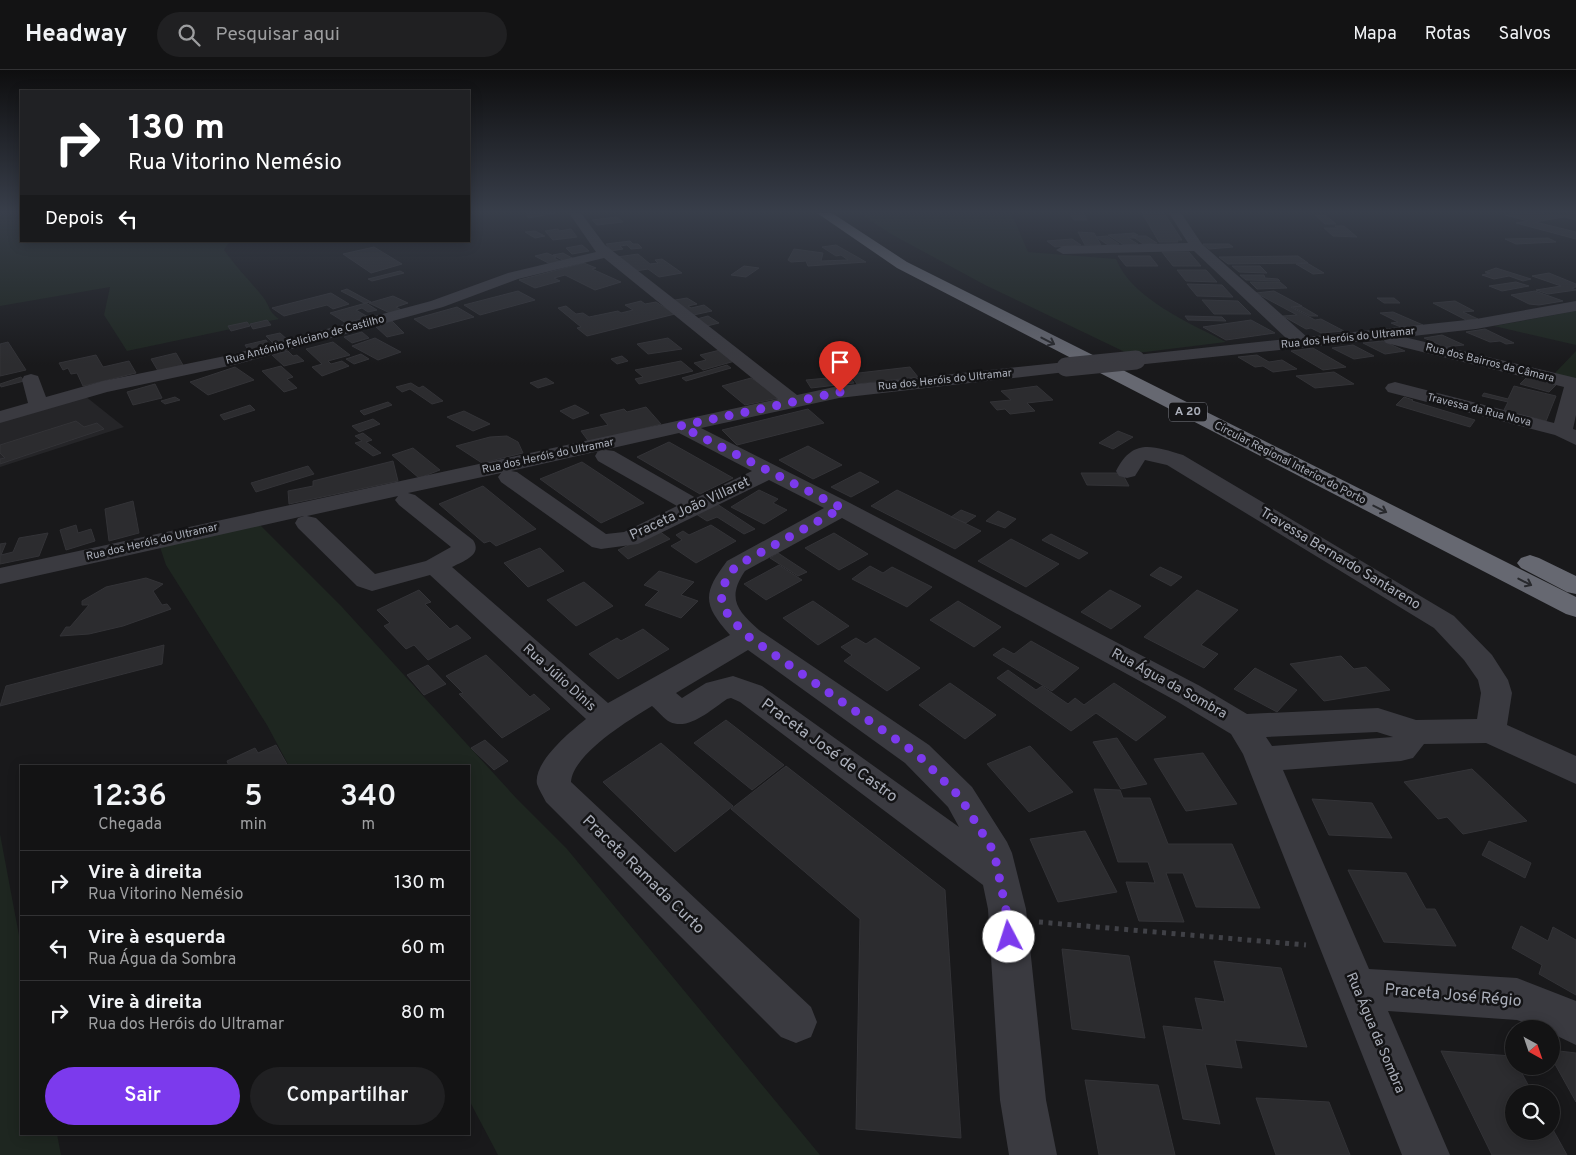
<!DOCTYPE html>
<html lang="pt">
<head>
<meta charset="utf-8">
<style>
  body { margin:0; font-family:Overpass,sans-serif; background:#202022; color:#f1f3f6; height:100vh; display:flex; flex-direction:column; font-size:19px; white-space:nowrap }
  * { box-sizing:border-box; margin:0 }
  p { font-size:16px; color:#9d9ea0 }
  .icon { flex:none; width:28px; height:28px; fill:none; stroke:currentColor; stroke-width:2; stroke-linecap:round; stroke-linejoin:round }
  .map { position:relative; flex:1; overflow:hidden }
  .details { position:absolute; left:20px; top:695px; width:450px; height:370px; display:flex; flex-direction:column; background:#131314; border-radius:0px; box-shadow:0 2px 12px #0003,0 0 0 1px #323234 }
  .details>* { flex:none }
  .guide { position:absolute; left:20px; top:20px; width:450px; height:152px; border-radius:0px; box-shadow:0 2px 12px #0003,0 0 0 1px #323234; background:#202124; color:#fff; overflow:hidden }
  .needle { width:32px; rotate:140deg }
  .tools { position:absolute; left:1505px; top:950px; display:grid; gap:10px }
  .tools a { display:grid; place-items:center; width:55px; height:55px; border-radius:50%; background:#131314; box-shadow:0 2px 12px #0003,0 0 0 1px #323234; font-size:25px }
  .pin { position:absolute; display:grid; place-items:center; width:42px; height:42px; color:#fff; margin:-51px -21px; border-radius:50% 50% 50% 0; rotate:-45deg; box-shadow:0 0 5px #0007 }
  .pin .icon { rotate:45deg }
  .me { position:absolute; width:55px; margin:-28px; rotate:355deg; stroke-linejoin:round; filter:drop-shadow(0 0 4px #0008) }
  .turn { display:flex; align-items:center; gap:18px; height:105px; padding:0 25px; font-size:22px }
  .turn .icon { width:65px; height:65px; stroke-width:2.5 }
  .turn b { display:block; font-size:35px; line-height:42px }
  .then { display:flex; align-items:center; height:48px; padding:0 25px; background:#0003; gap:10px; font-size:19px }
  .eta { display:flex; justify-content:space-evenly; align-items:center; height:85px; text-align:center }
  .eta b { font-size:30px; font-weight:600; line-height:35px }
  .primary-button { display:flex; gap:10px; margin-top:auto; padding:10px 25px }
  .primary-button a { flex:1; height:58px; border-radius:30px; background:#7c3aed; color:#fff; font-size:20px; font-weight:600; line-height:58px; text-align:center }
  .primary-button a+a { background:#202022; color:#f1f3f6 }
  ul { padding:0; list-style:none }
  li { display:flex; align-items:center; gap:15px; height:65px; padding:0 25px; border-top:1px solid #323234 }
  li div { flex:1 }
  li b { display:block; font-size:19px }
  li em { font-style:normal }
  header { display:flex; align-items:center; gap:30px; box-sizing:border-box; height:70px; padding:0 25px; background:#131314; border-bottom:1px solid #323234 }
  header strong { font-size:24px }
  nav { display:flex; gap:28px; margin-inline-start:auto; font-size:18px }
  .search { width:350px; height:45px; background:#202022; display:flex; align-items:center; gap:12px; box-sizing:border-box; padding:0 18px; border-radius:28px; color:#9d9ea0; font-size:19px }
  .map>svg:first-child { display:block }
</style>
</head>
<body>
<header>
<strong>Headway</strong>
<div class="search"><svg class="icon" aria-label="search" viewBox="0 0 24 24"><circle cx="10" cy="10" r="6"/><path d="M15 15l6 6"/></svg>Pesquisar aqui</div>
<nav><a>Mapa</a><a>Rotas</a><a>Salvos</a></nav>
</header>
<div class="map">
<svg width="1576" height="1085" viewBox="0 0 1576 1085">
  <rect width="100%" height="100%" fill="#19191b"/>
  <path fill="#252528" d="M85,326L124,357L0,397V351Z"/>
  <path fill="#1e2620" d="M0,143H21V171H230L224,180C236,197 250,211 263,227C270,236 268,241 279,249L127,281L104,245L110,217L0,236Z
    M859,143H1009L1014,149L1028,182L1116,189C1132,229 1190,253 1226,272L1129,284L985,215L891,164Z
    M1576,241V275L1494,256Z
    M1576,281V309L1554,304Z
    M260,455L342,537L517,729L567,779L820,1085H498L469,1030V696H289L267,655L166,495L159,474Z
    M0,764L21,876V1064H57L61,1085H0Z"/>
  <path fill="#2c2c2f" stroke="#333337" d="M555,143L529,148L526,144L528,143Z
    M1142,143H1164L1182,170H1177L1178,172H1159Z
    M1516,143L1563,145L1576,143V150L1564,147L1535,152L1576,162V169L1516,153L1528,151L1505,145Z
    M1070,144H1084L1087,150H1074Z
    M1315,145H1325L1336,154H1325Z
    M617,147L623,152L597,155L592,150Z
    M1335,156H1344L1357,167L1333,166L1324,158H1338Z
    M558,159L559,161L571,159L577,167L553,170L545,161Z
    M535,161L543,165H541L545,166L535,168L525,162Z
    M1078,162L1094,163L1101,175H1085Z
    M1134,163L1138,165L1132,166L1136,168H1128L1138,174L1124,175L1108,165Z
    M1107,166L1119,174L1108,175L1096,167Z
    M1132,166H1146L1157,173L1143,174Z
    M1548,168L1556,172L1516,174L1505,169Z
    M1072,169L1081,175L1055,177L1047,171Z
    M630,171L633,174H638L642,178L631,179L627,175L620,176L623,179L611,181L606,174Z
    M1203,174H1229L1233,177L1209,179Z
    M582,175L589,181L572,184L566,178Z
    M836,175L866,192L808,196L806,191L791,192L788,190L794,179L823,183L821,191L848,190L841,185L836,186L822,177Z
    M374,177L402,194L371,203L343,184Z
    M1162,182H1189L1201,196H1173Z
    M547,183L556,187L554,188L562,192L552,195L535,186Z
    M563,183L574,189L564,191L553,185Z
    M638,184L650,194L658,193L655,190L662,189L682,203L659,207L648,199L636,201L617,187Z
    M1118,186H1150L1158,196H1126Z
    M1298,186L1308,193L1228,194L1219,187Z
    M584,193L596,198L592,199L621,212L595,220L565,205L554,208L560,211L535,218L519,210Z
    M1307,193L1324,203L1313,204L1296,194Z
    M744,196L759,198L746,207L731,205Z
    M1232,196H1260L1267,203L1239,202Z
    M1496,198L1531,209L1523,211L1509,206L1494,209L1482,205L1490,203L1485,202Z
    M1177,200H1206L1217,212L1186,211Z
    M400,201L404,203L372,211L368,209Z
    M1549,203L1576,214V217L1572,218L1576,220L1548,224L1536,220L1561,216L1532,206Z
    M1240,205H1264L1265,208L1278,209L1280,211L1246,210Z
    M1250,212H1280L1287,218L1257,219Z
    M1516,212L1529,216L1502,221L1489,216Z
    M1187,214L1222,215L1233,227L1197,226Z
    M347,219L371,232L364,233L341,221Z
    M518,221L535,230L480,245L464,235Z
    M1274,221L1302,236L1291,237L1315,250L1321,249L1344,261L1321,263L1311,258L1306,259L1283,246L1297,245L1256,223Z
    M1535,221L1563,231L1539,235L1529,234L1511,225Z
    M331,223L349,234L333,239L327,235L284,246L272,238Z
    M393,226L408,233L396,237L405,242L394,245L369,233Z
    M687,228L697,234L688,236L691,238L704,235L712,241L689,246L669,231Z
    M1377,228H1394L1400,233H1384Z
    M1202,230L1238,231L1251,244H1214Z
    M641,231L645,234L656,232L675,244L587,266L577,258L581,257L558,238L566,236L576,244L583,243L589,247L618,241L621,243L633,240L625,235Z
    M1455,231L1474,241L1463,242L1478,249L1466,250L1433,233Z
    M366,233L377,240L368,242L362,238L356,240L368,247L346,253L330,243Z
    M1301,236L1318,246H1310L1293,237Z
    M457,237L474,247L429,259L414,249Z
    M1393,242L1423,255L1403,258L1391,253L1398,252L1380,243Z
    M708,246L719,253L703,257L693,250Z
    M1185,246L1222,247L1226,251L1188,250Z
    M267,250L271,255L253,259L250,254Z
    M1251,250L1275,263L1226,270L1203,257Z
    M392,251L404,263L387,267L375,256Z
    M247,252L250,256L231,261L228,256Z
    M1485,259L1514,273L1506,274L1500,271L1490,272L1466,262Z
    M362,262L369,268L352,273L344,267Z
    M280,263L289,271L275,275L266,266Z
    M1442,265L1464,275L1445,277L1424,268Z
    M375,268L401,282L378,290L352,276Z
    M668,268L682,279L648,284L637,274Z
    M266,270L270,276L249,281L245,275Z
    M1383,271L1405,281L1385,284L1363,273Z
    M8,272L26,300L0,306V274Z
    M333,272L350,285L328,291L331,294L342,291L349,296L322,306L312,297L322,294L306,279Z
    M1353,275L1374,286L1354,289L1332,278Z
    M1313,278L1346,297L1323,300L1291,281Z
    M720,280L735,291L703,300L694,293L706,290L700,285Z
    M288,281L293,286L297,285L304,291L284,296L272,285Z
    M176,283L183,295L158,301L151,289Z
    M361,284L369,289L354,294L346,289Z
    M96,285L103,297L129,291L136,303L83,316L77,303L71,304L68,298L63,300L59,293Z
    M1257,285L1269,292L1282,290L1297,299L1273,302L1263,296L1255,297L1238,287Z
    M622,286L628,291L617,294L611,289Z
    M681,291L693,301L639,314L635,309L643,307L635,300Z
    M727,295L731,298L686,311L682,308Z
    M281,296L293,307L287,309L297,318L284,322L262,301Z
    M235,297L254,310L208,325L190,312Z
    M910,297L918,307L857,314L850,304Z
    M1334,302L1354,314L1315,318L1296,306Z
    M849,306L854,313L811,318L806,310Z
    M21,307L24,311L1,317L0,314Z
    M1527,307L1556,315L1549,322L1520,314Z
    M546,308L554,313L538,318L530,313Z
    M751,308L762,315L779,328L745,335L722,316Z
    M411,313L419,318L423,316L443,331L432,334L410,319L402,322L396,317Z
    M155,314L162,328L133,335L127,322Z
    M1037,316L1053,330L1027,333L1035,341L1010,344L1005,339L997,340L990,332L1011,330L1001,321Z
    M1514,316L1556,326L1546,351L1504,340L1508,332L1482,326L1484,323L1508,329Z
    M175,327L180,330L165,334L161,331Z
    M1404,327L1413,330L1412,331L1475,350L1470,357L1396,335Z
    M388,332L392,335L364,345L360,341Z
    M250,335L255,340L224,350L220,345Z
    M575,335L589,343L573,349L560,341Z
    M646,337L661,354L589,372L581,361L608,355L600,345L624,339L627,342Z
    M808,339L824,353L737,375L722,360Z
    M464,341L490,354L473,361L447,347Z
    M373,349L380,354L359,362L352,356Z
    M76,351L84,357L97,353L104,359L0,394V389L5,388L0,383V375Z
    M1118,361L1133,367L1113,379L1099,373Z
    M363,363L372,370L366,372L381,383L373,386L355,373L362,371L355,366Z
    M507,366L518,372L523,383L482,393L456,376L490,367Z
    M669,372L733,408L700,424L637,387Z
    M808,376L842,395L813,409L779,390Z
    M413,378L440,400L419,408L392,385Z
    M393,391L398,411L289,434L288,421L313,416V411Z
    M582,392L644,433L601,453L540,409Z
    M308,396L314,404L256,422L251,413Z
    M860,402L879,412L851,427L831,417Z
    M1081,403H1122L1129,416L1087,415Z
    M483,416L536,459L496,476L490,471L484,473L439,434Z
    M759,420L778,429L773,433L787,440L764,454L731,437Z
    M897,420L981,461L955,479L871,436Z
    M133,431L139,463L109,471L105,439Z
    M717,434L755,459L744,464L717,447L707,451L696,444Z
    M961,440L976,446L966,453L951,447Z
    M998,441L1016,449L1005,458L986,451Z
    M76,455L78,463L91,459L95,471L66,480L60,460Z
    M711,455L736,471L696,493L671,476L682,470L676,465L683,461L689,465Z
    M659,461L670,469L628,489L618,480Z
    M48,463L39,486L0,494V474L6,473L1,485L13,482L19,468Z
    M834,463L868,484L839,500L805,478Z
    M1051,464L1088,483L1079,489L1042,470Z
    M1011,469L1059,494L1026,517L978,491Z
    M540,478L564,501L528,517L504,493Z
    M778,483L787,489L807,502L798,506L770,488Z
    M779,495L802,510L766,530L744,514Z
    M870,496L883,503L892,497L932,517L907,537L852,509Z
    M1160,497L1182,507L1171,516L1150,505Z
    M659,501L694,512L681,525L698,531L681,548L645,535L659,521L644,515Z
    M146,508L163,514L153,521L162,535L167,534L171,539L123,556L89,564L60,566L66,557H70L89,535H82V531L106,517Z
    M584,512L613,536L576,556L547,530Z
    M419,520L431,532L425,534L450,559L457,555L471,568L428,590L414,575L406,579L384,556L390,553L377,540Z
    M1110,520L1141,536L1111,559L1081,542Z
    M1197,520L1238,540L1201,575L1218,584L1204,598L1144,567Z
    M813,531L849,556L818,575L783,548Z
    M958,531L1001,557L974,577L930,550Z
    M643,559L669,579L618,609L589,584L617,568L621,571Z
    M856,568L866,574L875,568L920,598L887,621L844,591L852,585L841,577Z
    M1031,571L1079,598L1052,621L993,585L1003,578L1014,584Z
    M164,575L162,594L0,636L6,616Z
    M486,585L530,627L534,624L550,639L502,668L459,624L463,623L446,606Z
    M1341,586L1354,599L1366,597L1390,620L1324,631L1290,594Z
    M428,595L446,614L424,625L407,605Z
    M1255,598L1297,620L1277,642L1234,619Z
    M1008,600L1036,620L1042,616L1068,634L1075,628L1084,635L1114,613L1166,647L1136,671L1096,643L1071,661L997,608Z
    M950,613L996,645L965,669L919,635Z
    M726,650L784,695L752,720L694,673Z
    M1117,668L1147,714L1121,719L1093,672Z
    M485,670L508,691L494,700L471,678Z
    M661,673L733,736L675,782L603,712Z
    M276,675L288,696H229L227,691L255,678L258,683Z
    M1030,676L1073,722L1029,742L987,694Z
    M1203,683L1237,734L1186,741L1154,689Z
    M786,696L945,820L961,1068L856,1059L860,849L731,739Z
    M1472,699L1527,751L1463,764L1447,747L1438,749L1404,712Z
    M1094,719L1120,720L1123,728H1150L1168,774H1232L1260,838L1196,837L1183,803H1166L1184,852L1139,851L1126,812L1155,813L1148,792H1118Z
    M1312,729L1372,733L1392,768L1329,765Z
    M1085,761L1117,822L1058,832L1030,769Z
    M1489,771L1531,793L1525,808L1482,785Z
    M1348,800L1406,803L1426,839H1435L1456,876L1384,872Z
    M1521,856L1548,871L1553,857L1576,870V925L1539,904L1542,895L1512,878Z
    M1062,879L1129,886L1145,968L1072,959Z
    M1214,891L1281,898L1307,977L1235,970L1242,998L1205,994L1220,1054L1183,1049L1163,956L1203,960L1195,928L1225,932Z
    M1551,980L1576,983V1032L1551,987Z
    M1441,981L1512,986L1514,996H1518L1533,1024H1514V1061H1551V1056L1567,1085H1492Z
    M1085,1010L1158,1015L1175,1085H1099Z
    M1256,1028L1329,1032L1350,1085H1276Z"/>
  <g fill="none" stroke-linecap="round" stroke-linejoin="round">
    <path stroke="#404147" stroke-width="5" stroke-dasharray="4 5.5" stroke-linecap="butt" d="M1039,852L1306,875"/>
    <path fill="#3a3a40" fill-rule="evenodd" d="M569,143H581L605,175L797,325L839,316L1066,292L1072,293L1075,297L1072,301L1066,302L839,328L701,358L850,433L1200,616L1247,644L1378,638L1416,650L1477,649L1481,623L1478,610L1464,590L1434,558L1167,395L1145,390L1135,406L1127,408L1119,406L1116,401C1133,368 1152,376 1183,385L1454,546L1492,585L1508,610L1512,623L1507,655L1576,686V714L1486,673L1424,674L1413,688L1401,691L1283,700L1369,899L1517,908L1576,931V975L1551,963V959H1542L1517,950L1388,941L1450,1085H1402L1243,684L1231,664L1178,632L842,448L745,501C726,529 738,541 759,560L929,675L972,717L1007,772L1012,783L1026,839L1046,1030L1057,1085H1009L1000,1030L988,839L983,815L740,632L731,628L727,629C712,639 689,661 670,652C664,649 658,641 652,636C629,650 573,684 571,712L811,937L817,952L811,967L796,973L781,967L546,732C543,726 539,720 537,714C533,692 571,661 586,649L430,505L372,521L357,516L298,458L295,453L298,448L304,446L0,514V498L778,329L604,188L518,209L443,237L238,294L107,322L0,353V341L28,333L22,310L24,306L31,304L38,306L46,327L103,311L230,285L431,231L508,203L596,182ZM679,363L752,401L696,428L614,381L606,380L598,381L595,386L598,391L677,436L624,462L606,464L517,402L511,401ZM501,403L498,407L501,412L592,477L601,479L638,474L769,410L824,438L727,491C703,523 702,534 730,565L608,633L452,497C463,491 483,485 473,470L415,425L408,423ZM398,426L395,430L399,435L451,477L426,491L375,504L316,448L307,446ZM748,580L905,693L948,737L959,757L762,616L733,606L706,613L682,628L676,623ZM1377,662L1393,667L1272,676L1266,667Z
      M1169,143H1181L1202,174L1307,267L1476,249L1576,231V241L1476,259L1404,267L1576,308V345L1573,359L1576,360V375L1555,365L1388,322L1385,318L1388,314L1395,312L1554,353L1564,317L1386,273L1383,269L1136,295L1130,294L1127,290L1130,286L1136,285L1287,269L1194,181L1063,184L1056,180L1063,176L1188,173Z"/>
    <path fill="#666871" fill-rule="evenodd" d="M817,143H832L907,192L1576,527V547L1566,544L897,198Z
      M1530,485L1539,488L1576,506V524L1567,522L1521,498L1517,493L1521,488Z"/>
    <path stroke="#3a3a40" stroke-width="19" d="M1066,297L1136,290"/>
  </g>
  <defs><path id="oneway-shaft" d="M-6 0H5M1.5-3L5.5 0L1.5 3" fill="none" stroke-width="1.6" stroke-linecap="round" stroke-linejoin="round" transform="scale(1.25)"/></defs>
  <g stroke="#28292d">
    <use href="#oneway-shaft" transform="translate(1048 271) rotate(27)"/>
    <use href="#oneway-shaft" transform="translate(1380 439) rotate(27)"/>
    <use href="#oneway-shaft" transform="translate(1525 512) rotate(27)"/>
  </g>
  <linearGradient id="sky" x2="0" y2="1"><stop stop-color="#0e0e0f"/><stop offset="0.48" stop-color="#383e4a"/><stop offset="1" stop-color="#383e4a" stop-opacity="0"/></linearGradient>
  <rect width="1576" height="295" fill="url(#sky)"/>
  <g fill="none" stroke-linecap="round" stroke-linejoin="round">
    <path stroke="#7c3aed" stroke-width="9" stroke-dasharray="0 16.2" d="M840,322L680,356L842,438L736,496C710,528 722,541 749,567L917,684L960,727L994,782L1006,840L1009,867"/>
  </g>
  <g text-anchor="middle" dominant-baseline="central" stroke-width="5" stroke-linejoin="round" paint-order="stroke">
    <g font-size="11" fill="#abafba" stroke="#141416">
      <text transform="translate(1348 268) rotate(-6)">Rua dos Heróis do Ultramar</text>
      <text transform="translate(305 270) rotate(-15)">Rua António Feliciano de Castilho</text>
      <text transform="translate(1490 293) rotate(14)">Rua dos Bairros da Câmara</text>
      <text transform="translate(945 310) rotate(-6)">Rua dos Heróis do Ultramar</text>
      <text transform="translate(1479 340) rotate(14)">Travessa da Rua Nova</text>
      <text transform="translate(548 386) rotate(-12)">Rua dos Heróis do Ultramar</text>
      <text transform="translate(1290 393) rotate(27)">Circular Regional Interior do Porto</text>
      <text transform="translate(152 472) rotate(-13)">Rua dos Heróis do Ultramar</text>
    </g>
    <rect fill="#141416" stroke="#7e8089" stroke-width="1" x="1169" y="332.5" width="38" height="19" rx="4"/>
    <g font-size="12" font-weight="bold" fill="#abafba">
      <text x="1188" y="342">A 20</text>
    </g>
    <g font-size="14" fill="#abafba" stroke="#141416">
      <text transform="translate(690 439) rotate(-25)">Praceta João Villaret</text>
      <text transform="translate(1340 489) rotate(31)">Travessa Bernardo Santareno</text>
      <text transform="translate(559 608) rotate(42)">Rua Júlio Dinis</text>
      <text transform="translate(1169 614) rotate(29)">Rua Água da Sombra</text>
      <text transform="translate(1375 963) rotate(67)">Rua Água da Sombra</text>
    </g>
    <g font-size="16" fill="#abafba" stroke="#141416">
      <text transform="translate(829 681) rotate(36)">Praceta José de Castro</text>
      <text transform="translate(643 805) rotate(44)">Praceta Ramada Curto</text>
      <text transform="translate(1453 926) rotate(5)">Praceta José Régio</text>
    </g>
  </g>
</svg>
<div class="tools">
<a><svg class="needle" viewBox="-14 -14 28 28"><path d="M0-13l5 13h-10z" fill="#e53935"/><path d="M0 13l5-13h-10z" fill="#9d9ea0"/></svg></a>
<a><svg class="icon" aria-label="search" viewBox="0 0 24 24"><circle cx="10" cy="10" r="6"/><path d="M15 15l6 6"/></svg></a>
</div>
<div class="pin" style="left:840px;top:322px;background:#d93025"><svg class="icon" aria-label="arrive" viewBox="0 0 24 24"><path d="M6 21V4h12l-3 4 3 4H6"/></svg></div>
<svg class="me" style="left:1009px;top:867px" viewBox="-20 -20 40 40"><circle r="19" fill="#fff"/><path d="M0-13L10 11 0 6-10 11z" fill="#7c3aed"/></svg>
<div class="guide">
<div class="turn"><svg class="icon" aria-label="right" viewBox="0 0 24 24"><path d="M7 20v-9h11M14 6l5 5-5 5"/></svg><div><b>130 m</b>Rua Vitorino Nemésio</div></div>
<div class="then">Depois<svg class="icon" aria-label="left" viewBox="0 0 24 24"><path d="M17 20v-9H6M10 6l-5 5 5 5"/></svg></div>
</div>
<section class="details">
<div class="eta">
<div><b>12:36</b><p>Chegada</p></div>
<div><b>5</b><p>min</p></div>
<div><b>340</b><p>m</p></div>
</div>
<ul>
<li><svg class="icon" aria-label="right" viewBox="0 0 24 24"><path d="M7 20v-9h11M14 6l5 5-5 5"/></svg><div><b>Vire à direita</b><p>Rua Vitorino Nemésio</p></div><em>130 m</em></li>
<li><svg class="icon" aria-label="left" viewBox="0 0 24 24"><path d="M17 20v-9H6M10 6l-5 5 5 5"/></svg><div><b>Vire à esquerda</b><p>Rua Água da Sombra</p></div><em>60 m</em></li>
<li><svg class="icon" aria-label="right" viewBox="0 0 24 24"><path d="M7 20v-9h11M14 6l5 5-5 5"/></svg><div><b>Vire à direita</b><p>Rua dos Heróis do Ultramar</p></div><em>80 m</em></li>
</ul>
<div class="primary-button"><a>Sair</a><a>Compartilhar</a></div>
</section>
</div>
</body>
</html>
